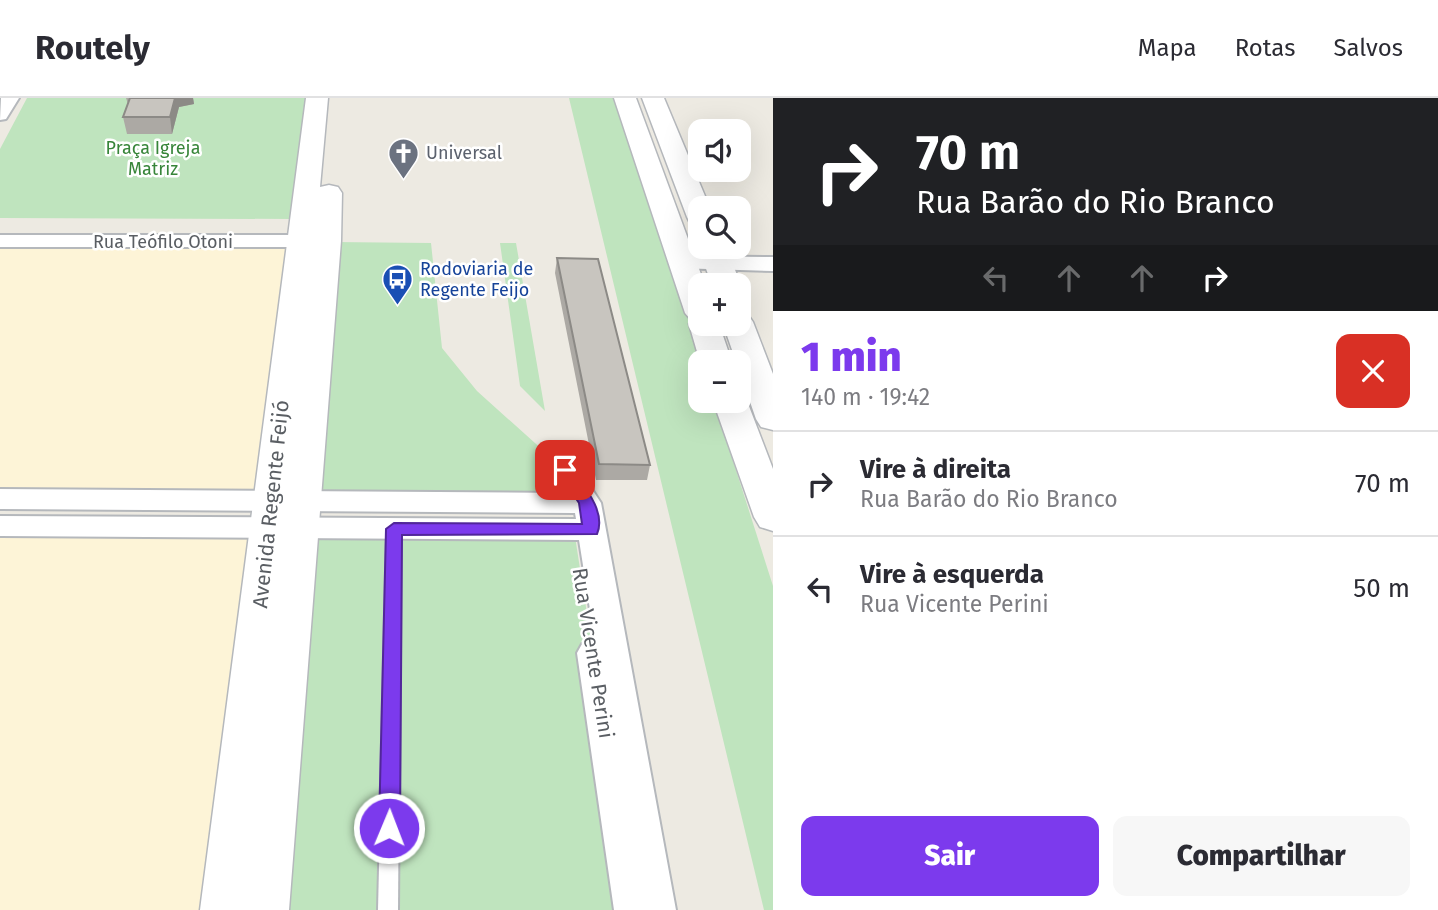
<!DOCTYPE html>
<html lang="pt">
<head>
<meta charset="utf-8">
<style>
  body { margin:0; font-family:"Fira Sans",sans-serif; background:#f7f7f7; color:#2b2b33; height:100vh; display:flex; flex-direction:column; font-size:26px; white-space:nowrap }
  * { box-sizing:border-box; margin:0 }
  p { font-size:23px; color:#7c7c81 }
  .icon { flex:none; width:38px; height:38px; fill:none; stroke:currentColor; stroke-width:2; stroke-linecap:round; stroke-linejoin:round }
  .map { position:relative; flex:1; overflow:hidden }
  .sheet { display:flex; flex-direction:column; background:#fff; width:665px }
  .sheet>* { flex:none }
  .guide { background:#202124; color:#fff; overflow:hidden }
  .fabs { position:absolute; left:688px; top:21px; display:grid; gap:14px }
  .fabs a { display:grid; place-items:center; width:63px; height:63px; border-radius:14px; background:#fff; box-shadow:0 7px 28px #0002; font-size:35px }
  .pin { position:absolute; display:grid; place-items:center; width:60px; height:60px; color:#fff; margin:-30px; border-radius:14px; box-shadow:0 4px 10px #0006 }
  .me { position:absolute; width:77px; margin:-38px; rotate:1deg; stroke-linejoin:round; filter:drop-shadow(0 0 5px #0008) }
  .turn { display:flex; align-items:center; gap:24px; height:147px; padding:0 28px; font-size:32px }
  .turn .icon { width:91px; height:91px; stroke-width:2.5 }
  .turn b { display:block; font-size:49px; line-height:60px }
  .lanes { display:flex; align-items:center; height:66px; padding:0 28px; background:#0003; justify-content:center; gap:35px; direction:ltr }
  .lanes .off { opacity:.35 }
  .round { display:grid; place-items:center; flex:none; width:74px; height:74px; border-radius:14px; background:#f7f7f7 }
  .overview { display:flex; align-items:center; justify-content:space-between; height:119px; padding:0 28px }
  h1 { font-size:42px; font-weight:800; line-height:52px; color:#7c3aed }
  .action { display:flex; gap:14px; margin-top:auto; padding:14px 28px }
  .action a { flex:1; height:80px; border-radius:14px; background:#7c3aed; color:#fff; font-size:28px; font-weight:800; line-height:80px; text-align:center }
  .action a+a { background:#f7f7f7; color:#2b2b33 }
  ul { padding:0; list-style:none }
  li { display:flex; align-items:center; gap:21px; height:105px; padding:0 28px; border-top:2px solid #e1e1e2 }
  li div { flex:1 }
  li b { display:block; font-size:26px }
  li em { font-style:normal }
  header { display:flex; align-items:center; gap:42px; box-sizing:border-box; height:98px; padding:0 35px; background:#fff; border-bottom:2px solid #e1e1e2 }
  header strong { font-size:33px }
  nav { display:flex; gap:38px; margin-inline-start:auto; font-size:24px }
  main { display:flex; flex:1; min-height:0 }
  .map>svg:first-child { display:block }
</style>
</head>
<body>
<header>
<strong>Routely</strong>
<nav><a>Mapa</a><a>Rotas</a><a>Salvos</a></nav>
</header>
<main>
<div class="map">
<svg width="773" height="812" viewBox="0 0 773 812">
  <rect width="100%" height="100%" fill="#edeae2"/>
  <path fill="#fdf4d7" d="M0,143L301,144L271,403L0,401Z
    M0,428L268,430L225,812H0Z"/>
  <path fill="#bfe4be" d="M27,0H305L291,121L0,120V51Z
    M569,0H614L627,9L663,142L702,264L700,303H714L773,488V812H764Z
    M333,144L431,145L442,250L477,293L565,372L570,404L301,403Z
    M500,145H516L545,313L520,288Z
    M299,430L574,432L633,812H264Z"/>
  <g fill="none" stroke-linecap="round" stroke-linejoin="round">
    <defs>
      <path id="service" d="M394,426L399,427L401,431L398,812H378L387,431L389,427Z"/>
      <path id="minor" d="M1,0H19L6,21L0,22Z
        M0,137H326L333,139L337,143L333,147L326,149H0Z
        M683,158L773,159V173L675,170L672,165L675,160Z
        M565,363L575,365L601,405L676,812H614L577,555L582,546L595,543L579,442L0,438V418L576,421L575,415L0,411V391L566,395L551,372L555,365Z"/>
      <path id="tertiary" d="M306,0H328L320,89L329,87L338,89L342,95L341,143L289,812H200Z
        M614,0H636L705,187H700V226H719L732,264H700L689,226L691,222L685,215Z
        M642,0H664L710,110H700V127L690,125L687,119Z
        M700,146V149H726L741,187L738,190V187H712L698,149Z
        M738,215L749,218L753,224L773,276V332L761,329L756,321L723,226H738Z
        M738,294L747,303L773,371V433L760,429L754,419L713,303H738Z"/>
    </defs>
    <use href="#service" stroke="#b5b8bc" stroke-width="4"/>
    <use href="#minor" stroke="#b5b8bc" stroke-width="4"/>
    <use href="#tertiary" stroke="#b5b8bc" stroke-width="3"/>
    <use href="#service" fill="#fff" fill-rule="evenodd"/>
    <use href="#minor" fill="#fff" fill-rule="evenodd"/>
    <use href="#tertiary" fill="#fff" fill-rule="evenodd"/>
  </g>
  <path fill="#aca9a4" d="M126,0H193L194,6L179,9L172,36H127L123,19L128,6Z
    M557,160L650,367L647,382H596L555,175Z"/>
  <path fill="#8c8a86" d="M175,0H193L194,6L179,9L172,36L170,19Z"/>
  <path fill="#c8c5bf" stroke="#8c8a86" stroke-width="2" d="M130,0H175L170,19H123Z
    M557,160L598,161L650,367L599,366Z"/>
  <path fill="#7c3aed" stroke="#51269a" stroke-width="2" d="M565,367L570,368C582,386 607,413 597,436L402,437L400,730L397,737L389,740L382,737L379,730L386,431L394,425L582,426L579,405L557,372Z"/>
  <defs>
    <symbol id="church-pin" viewBox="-11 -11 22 30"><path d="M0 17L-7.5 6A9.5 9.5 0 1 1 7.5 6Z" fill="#6b7280" stroke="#fff"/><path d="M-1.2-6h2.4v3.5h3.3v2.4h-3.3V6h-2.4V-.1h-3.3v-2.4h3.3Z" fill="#fff"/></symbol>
    <symbol id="bus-pin" viewBox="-11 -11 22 30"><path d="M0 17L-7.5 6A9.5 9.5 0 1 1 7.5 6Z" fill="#1a4fb4" stroke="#fff"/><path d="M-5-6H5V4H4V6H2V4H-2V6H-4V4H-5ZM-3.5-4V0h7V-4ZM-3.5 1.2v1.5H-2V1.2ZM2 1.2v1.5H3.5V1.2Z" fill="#fff"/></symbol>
  </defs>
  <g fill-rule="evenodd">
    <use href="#church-pin" x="386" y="38" width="35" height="47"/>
    <use href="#bus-pin" x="380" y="164" width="35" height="47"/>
  </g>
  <g text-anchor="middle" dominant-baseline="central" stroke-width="5" stroke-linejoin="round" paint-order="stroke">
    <g font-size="18" fill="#378539" stroke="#fff">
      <text x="153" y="50">Praça Igreja<tspan x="153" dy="21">Matriz</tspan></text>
    </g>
    <g font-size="18" fill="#5b616d" stroke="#fff" text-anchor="start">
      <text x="426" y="55">Universal</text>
    </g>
    <g font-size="18" fill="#5a5e63" stroke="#fff">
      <text x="163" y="144">Rua Teófilo Otoni</text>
    </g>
    <g font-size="18" fill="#164399" stroke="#fff" text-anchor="start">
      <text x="420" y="171">Rodoviaria de<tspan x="420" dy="21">Regente Feijo</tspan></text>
    </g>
    <g font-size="21" fill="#5a5e63" stroke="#fff">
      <text transform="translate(271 406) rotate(-84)">Avenida Regente Feijó</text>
      <text transform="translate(593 555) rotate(81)">Rua Vicente Perini</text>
    </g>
  </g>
</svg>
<div class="fabs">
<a><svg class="icon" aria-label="sound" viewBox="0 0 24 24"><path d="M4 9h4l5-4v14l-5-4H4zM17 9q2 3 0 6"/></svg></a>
<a><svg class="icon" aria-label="search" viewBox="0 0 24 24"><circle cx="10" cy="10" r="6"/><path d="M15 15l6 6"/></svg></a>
<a>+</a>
<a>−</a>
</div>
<div class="pin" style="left:565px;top:372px;background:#d93025"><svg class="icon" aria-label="arrive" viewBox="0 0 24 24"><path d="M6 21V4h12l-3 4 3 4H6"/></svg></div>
<svg class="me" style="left:389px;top:730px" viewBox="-20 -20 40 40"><circle r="17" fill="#7c3aed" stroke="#fff" stroke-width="3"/><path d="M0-11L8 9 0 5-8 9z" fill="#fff"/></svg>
</div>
<section class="sheet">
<div class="guide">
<div class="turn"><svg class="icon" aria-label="right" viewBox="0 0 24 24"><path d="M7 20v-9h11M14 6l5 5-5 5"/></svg><div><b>70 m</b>Rua Barão do Rio Branco</div></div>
<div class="lanes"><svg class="icon off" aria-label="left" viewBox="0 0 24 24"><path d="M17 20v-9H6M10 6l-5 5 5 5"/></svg><svg class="icon off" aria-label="ahead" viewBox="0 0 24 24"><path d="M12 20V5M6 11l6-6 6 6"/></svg><svg class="icon off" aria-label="ahead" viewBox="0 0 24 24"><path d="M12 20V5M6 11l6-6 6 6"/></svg><svg class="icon" aria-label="right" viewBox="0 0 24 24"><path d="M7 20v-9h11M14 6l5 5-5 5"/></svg></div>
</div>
<div class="overview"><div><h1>1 min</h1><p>140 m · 19:42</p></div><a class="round" style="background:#d93025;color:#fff"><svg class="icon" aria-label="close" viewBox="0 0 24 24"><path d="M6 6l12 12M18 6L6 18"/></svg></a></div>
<ul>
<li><svg class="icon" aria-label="right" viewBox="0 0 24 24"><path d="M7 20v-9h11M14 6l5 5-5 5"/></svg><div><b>Vire à direita</b><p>Rua Barão do Rio Branco</p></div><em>70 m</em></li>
<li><svg class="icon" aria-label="left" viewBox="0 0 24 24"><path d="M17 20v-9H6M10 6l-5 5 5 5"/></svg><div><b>Vire à esquerda</b><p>Rua Vicente Perini</p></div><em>50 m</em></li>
</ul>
<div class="action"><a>Sair</a><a>Compartilhar</a></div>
</section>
</main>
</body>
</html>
